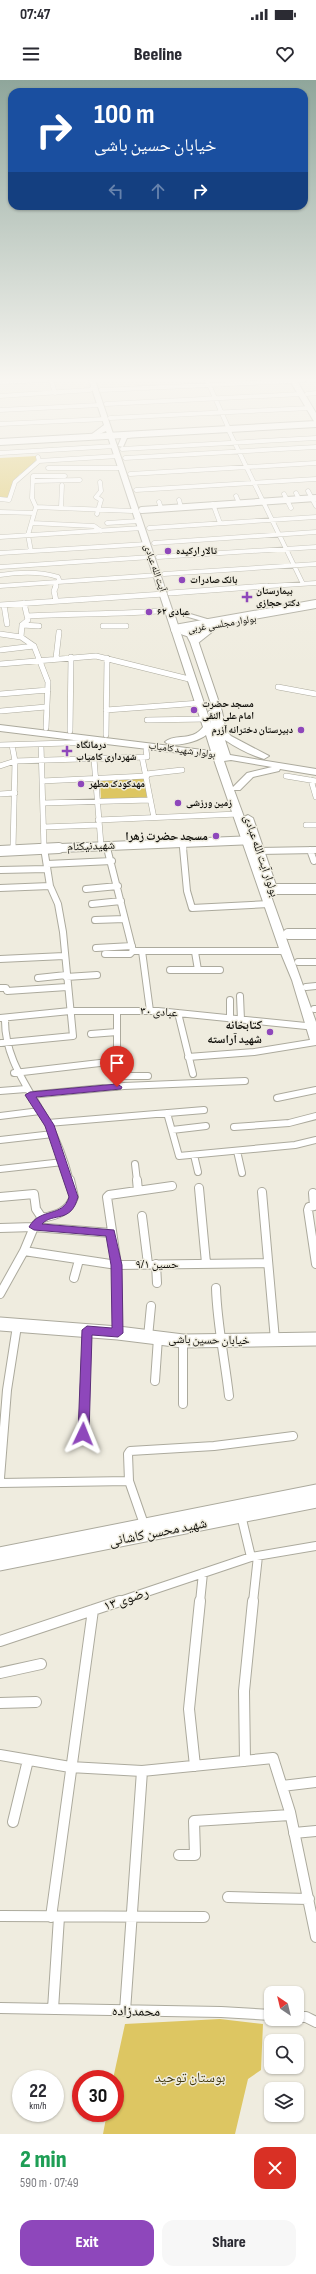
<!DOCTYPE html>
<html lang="en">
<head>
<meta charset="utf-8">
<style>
  body { margin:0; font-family:"Sofia Sans Condensed","Noto Naskh Arabic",sans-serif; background:#f7f7f7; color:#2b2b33; height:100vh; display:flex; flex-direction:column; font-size:15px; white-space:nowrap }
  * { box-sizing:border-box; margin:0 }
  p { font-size:13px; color:#7c7c81 }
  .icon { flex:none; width:22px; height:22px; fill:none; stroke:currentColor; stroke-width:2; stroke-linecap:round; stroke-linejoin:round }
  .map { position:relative; height:2054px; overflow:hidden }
  .panel { display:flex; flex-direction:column; background:#fff; flex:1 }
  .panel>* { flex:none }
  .banner { position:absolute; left:8px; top:8px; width:300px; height:122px; border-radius:12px; box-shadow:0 1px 3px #0004; background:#1a4fa0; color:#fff; overflow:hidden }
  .needle { width:26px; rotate:325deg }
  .controls { position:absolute; left:264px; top:1906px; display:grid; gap:8px }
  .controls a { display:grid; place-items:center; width:40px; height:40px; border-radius:8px; background:#fff; box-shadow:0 1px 3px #0004; font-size:20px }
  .speed { position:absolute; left:12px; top:1990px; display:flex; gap:8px; font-size:20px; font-weight:700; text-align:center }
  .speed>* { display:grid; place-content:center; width:52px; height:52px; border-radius:50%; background:#fff; box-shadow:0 1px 3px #0004; line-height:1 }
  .speed small { font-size:10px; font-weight:400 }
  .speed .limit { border:6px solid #d22; background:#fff; color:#111 }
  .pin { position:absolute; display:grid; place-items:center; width:34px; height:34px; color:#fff; margin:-41px -17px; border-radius:50% 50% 50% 0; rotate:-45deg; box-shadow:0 0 4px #0007 }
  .pin .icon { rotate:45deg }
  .me { position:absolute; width:44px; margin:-22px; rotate:2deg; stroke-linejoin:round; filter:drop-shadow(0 0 3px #0008) }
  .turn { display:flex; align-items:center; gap:14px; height:84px; padding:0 20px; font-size:18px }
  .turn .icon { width:52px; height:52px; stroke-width:2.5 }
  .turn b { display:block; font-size:28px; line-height:34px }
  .lanes { display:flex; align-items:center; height:38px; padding:0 20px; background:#0003; justify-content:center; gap:20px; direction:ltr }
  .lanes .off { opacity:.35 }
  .round { display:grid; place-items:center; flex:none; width:42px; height:42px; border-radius:12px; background:#f7f7f7 }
  .head { display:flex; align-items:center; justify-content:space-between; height:68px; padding:0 20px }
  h1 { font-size:24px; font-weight:800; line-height:30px; color:#1e9e55 }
  .button { display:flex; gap:8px; margin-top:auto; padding:8px 20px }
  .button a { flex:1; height:46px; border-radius:12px; background:#8e47bb; color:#fff; font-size:16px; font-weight:800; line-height:46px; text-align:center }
  .button a+a { background:#f7f7f7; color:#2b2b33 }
  .status { display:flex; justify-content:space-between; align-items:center; height:28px; padding:0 20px; background:#fff; direction:ltr }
  .status svg { height:11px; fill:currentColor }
  header { display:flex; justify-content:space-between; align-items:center; height:52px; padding:0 20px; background:#fff; font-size:18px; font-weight:800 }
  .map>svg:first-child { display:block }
</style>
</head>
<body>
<div class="status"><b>07:47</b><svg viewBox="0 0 49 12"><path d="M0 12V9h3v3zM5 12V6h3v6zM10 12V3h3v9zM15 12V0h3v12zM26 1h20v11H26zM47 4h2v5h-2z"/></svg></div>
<header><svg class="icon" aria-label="menu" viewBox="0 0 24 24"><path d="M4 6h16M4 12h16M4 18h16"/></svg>Beeline<svg class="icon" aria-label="heart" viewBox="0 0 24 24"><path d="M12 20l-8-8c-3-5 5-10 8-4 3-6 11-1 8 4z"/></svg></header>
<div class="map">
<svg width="316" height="2054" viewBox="0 0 316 2054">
  <rect width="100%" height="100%" fill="#efecdf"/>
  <path fill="#ddc662" d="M37,376V379L28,390L20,394L13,402L8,418H0V378Z
    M145,698L147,719L101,720L100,700Z
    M220,1939L263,1944L261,1990L248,1999L235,2054H103L107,2033H115L113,1999L125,1944Z"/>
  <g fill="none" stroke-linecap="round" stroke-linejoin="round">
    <defs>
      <path id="street-far4" d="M51,300L55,313
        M207,300L228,347
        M299,300H304
        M0,302L46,300
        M101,310L293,301
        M307,314L316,313
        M0,316L90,310L94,307
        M106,324L301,314
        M0,330L100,325
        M110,338L310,328
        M0,344L105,339
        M228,349L303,504
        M122,369L316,358
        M0,373L115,366
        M125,378L316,367
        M39,381L118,376
        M48,388H122
        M130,394L316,383
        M33,401L80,400
        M136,410L316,399
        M308,411L316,426
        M296,413L299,419
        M284,414L291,428
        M236,416L239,423
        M0,419L9,420L15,402L39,381L38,377
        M179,420L181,427
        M159,422L161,428
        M213,424L220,443
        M36,427L132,431
        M61,427L62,405
        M0,432L34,433
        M97,434L101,420L96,417L101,411L100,402
        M32,443L94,446L101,451
        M107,443L139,441
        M149,448L316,437
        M0,457L142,448
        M154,463L316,452
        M31,471L28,455L36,427L32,418L33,396H65
        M0,473L147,464
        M158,477L316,467
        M0,487L151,477
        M164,494L316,484
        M0,495C20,492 39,491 58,497L60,502
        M0,506L158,495
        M55,507L57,502
        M253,507L316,503"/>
      <path id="street-far3" d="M56,506L54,511L56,521
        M170,513L267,506
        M0,525L164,514
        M4,525L7,544
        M27,536C74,533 122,535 169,530
        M22,545L39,546
        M103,546H126
        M0,554L21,557L34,566L48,602L46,648
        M21,557L22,545L28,540L24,523
        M0,570L34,566
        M56,578L59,552
        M0,584L96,576L193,600
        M278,607L316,614
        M0,614L48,610
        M106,630L200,623
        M1,631L46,627
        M147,640L206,639
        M70,651L71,577
        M106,655L107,578
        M0,665L102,662
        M12,665L15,681L13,769
        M41,665L44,769
        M142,677L154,738
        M94,679L101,765
        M0,686L15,681L147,677L146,670
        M146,694L182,690
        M286,696L316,701
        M311,700L316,717
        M42,701L147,696
        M0,714L15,713
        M43,723L150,720
        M98,740L238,734
        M306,745H316
        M43,747L99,745
        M183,763L184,769
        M106,765L108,769"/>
      <path id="street-far2" d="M107,768L133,871
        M183,768L187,811L192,828L269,824
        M13,770V768
        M310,770L314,781
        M259,771L316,770
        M47,784L112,781
        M0,790L47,789
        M0,808L50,806
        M86,809L118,806
        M92,824L121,821
        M95,840L125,839
        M96,868L132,866
        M133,871H285
        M142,871L150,931
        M195,872L198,890
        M105,874H130L133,871
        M0,879L64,876
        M298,882H316
        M170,890H220
        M66,897L97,895
        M38,898L66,895
        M306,907L316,906
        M0,908H6L7,911L67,907
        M240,916L241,940
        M230,920V939
        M314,929H316
        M117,931V1007
        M178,933L193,994
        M0,938L70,931H158L316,947
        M5,938C4,980 30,1009 48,1044C58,1062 65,1082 70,1101
        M91,954L117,952
        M1,963L73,956L63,852L58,824L50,806L44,768
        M188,977L254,972L316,962
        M14,993L117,981
        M117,996H148
        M0,1011L26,1009
        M30,1015L124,1006L245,1001
        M277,1018L316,1010
        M167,1033L179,1076L295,1065L316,1060
        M0,1036L40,1031
        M48,1043L204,1030
        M234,1047L289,1043L316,1036
        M172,1050L206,1046
        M0,1060L53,1054
        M237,1071L242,1093
        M194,1075L198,1092
        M135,1084L137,1101
        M0,1089L63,1082"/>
      <path id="street-far1" d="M137,1100L138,1111
        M199,1108L206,1183
        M262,1112L275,1260
        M313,1113L314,1126L309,1127L308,1130L316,1184
        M0,1117L34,1114L36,1129L42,1138
        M142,1136L148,1184
        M42,1138C57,1135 68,1132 74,1117L70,1100
        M0,1148L34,1147L111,1153
        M24,1171L117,1185L267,1183
        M156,1184L157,1203
        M74,1198L79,1180
        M216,1208C217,1244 225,1280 229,1316
        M0,1214L24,1171L34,1147L42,1138
        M118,1253L117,1185L107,1117L109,1115L172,1106
        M148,1257L151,1226
        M183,1261V1324
        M155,1301L158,1258
        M83,1354L87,1250
        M0,1398L7,1310L17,1246
        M0,1403L129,1401
        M241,1435L251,1477
        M145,1447L129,1401L128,1374L130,1371L214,1366L293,1356
        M117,1522L251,1477L316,1466
        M200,1522L203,1493
        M253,1522L258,1476"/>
      <path id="street" d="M0,1561L120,1521
        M0,1593L41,1584
        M0,1623L36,1622
        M0,1675L70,1687L142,1691L273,1678L290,1732L316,1857
        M245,1681L244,1611L253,1521
        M195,1686L189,1629L200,1521
        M282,1706L316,1702
        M13,1742L28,1680
        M294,1753L316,1751
        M179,1775H195L194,1741L290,1735
        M228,1817L309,1819
        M0,1836L204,1837
        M51,1837L93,1530
        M0,1928L221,1932L271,1935
        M53,1929L59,1837
        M125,1931L142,1691
        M297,1937H306L316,1942"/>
      <path id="secondary-far3" d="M293,300L316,339
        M0,362L316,344
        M142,430L316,418"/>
      <path id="secondary-far2" d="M175,549L316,524
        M184,551L190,553L194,561L218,632L223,656
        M194,561L213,546
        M36,769L255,760"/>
      <path id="secondary-far1" d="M0,771L59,768
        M272,809H316
        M288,854H316"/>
      <path id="secondary" d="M0,1244L118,1253L183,1261L316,1259
        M0,1474L316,1411
        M0,1484L316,1421"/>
      <path id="primary" d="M89,300H95L173,532L177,530L217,542L213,544L174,533L211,644L208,632L212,629L216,632L221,645L231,656L269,676L264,679C250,675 237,668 225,660L230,675L316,689V695L280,689L279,691L253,697L240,710H234L244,737L248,735L253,738L278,811L277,813H270L316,942V964L310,960L292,900L280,871L213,677L0,651V645L211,671L206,655C199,661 173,669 165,662C175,653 192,662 203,647L106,351L95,356L92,354L104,345ZM231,680L272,687L247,693L233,707L224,681Z
        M140,352L142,353V355L127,358L123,367L118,366L122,356Z"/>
    </defs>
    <use href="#street-far4" stroke="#acaa9d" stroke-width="5"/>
    <use href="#street-far3" stroke="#acaa9d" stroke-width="6"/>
    <use href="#street-far2" stroke="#acaa9d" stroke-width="8"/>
    <use href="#street-far1" stroke="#acaa9d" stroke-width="10"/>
    <use href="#street" stroke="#acaa9d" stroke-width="12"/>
    <use href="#secondary-far3" stroke="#acaa9d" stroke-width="8"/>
    <use href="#secondary-far2" stroke="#acaa9d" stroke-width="10"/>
    <use href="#secondary-far1" stroke="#acaa9d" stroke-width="12"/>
    <use href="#secondary" stroke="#acaa9d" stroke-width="15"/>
    <use href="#primary" stroke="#acaa9d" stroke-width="2"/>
    <use href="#street-far4" stroke="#fff" stroke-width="4"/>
    <use href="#street-far3" stroke="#fff" stroke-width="5"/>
    <use href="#street-far2" stroke="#fff" stroke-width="6"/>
    <use href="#street-far1" stroke="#fff" stroke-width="8"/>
    <use href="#street" stroke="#fff" stroke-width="10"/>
    <use href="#secondary-far3" stroke="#fff" stroke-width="6"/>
    <use href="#secondary-far2" stroke="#fff" stroke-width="8"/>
    <use href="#secondary-far1" stroke="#fff" stroke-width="10"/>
    <use href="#secondary" stroke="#fff" stroke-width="13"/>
    <use href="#primary" fill="#fff" fill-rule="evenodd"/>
  </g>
  <linearGradient id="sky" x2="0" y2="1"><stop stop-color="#8fa69b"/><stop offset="0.51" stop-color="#f8f6f1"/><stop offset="1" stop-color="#f8f6f1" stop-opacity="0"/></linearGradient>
  <rect width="316" height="587" fill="url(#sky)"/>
  <path fill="#8e47bb" stroke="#5c2e7a" d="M117,1004L122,1007L121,1009L36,1017L54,1045L78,1117C71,1144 53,1132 42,1144L114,1150L122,1185L123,1253L118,1257L92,1255L89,1354L83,1359L78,1354L82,1250L87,1246L112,1248L111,1185L106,1156L34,1150L29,1147C40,1127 63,1138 69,1117L45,1046L25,1015L30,1012Z"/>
  <g fill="#8e47bb" stroke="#efecdf" stroke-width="1.5">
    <circle cx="168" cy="471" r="4"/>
    <circle cx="182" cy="500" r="4"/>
    <path d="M245 511h4v4h4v4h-4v4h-4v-4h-4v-4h4z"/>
    <circle cx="149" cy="532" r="4"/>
    <circle cx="194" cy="630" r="4"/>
    <circle cx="301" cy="650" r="4"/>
    <path d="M65 665h4v4h4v4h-4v4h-4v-4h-4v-4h4z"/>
    <circle cx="81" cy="704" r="4"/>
    <circle cx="178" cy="723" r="4"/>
    <circle cx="216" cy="756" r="4"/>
    <circle cx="270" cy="952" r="4"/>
  </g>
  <g text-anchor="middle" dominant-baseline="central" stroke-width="3" stroke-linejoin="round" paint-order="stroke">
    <g font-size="10" font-weight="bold" fill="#100f0a" stroke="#efecdf" text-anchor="start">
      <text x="176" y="471">تالار ارکیده</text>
      <text x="190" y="500">بانک صادرات</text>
      <text x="256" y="511">بیمارستان<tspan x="256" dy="12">دکتر حجازی</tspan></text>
      <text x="157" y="532">عبادی ۶۲</text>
      <text x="202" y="624">مسجد حضرت<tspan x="202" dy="12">امام علی النقی</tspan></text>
      <text x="293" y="650" text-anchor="end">دبیرستان دخترانه آزرم</text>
      <text x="76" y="665">درمانگاه<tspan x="76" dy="12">شهرداری کامیاب</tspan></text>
      <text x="89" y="704">مهدکودک مطهر</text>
      <text x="186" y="723">زمین ورزشی</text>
    </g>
    <g font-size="10" fill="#100f0a" stroke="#efecdf">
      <text transform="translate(155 488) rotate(71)">آیت الله عبادی</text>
      <text transform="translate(222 544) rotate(-9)">بولوار مجلسی غربی</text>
      <text transform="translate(182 670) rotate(8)">بولوار شهید کامیاب</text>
    </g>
    <g font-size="12" font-weight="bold" fill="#100f0a" stroke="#efecdf" text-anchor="end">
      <text x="208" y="756">مسجد حضرت زهرا</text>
      <text x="262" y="945">کتابخانه<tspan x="262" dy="14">شهید آراسته</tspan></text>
    </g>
    <g font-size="12" fill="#100f0a" stroke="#efecdf">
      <text transform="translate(91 766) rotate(-2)">شهیدنیکنام</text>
      <text transform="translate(261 776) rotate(71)">بولوار آیت الله عبادی</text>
      <text transform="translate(159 932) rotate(3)">عبادی ۳۰</text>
      <text x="157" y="1184">حسین ۹/۱</text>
      <text transform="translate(209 1260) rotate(1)">خیابان حسین باشی</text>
    </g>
    <g font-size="14" fill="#100f0a" stroke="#efecdf">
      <text transform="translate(158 1452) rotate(-11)">شهید محسن کاشانی</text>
      <text transform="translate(126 1519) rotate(-19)">رضوی ۱۳</text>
      <text transform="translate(136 1931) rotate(1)">محمدزاده</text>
    </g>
    <g font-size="14" fill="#42390d" stroke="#efecdf">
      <text x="190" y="1997">بوستان توحید</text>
    </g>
  </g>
</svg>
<div class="controls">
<a><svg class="needle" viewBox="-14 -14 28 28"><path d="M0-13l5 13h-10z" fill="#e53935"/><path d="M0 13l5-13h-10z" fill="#7c7c81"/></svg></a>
<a><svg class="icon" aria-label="search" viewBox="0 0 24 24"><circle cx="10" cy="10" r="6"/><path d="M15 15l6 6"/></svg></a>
<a><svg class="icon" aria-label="layers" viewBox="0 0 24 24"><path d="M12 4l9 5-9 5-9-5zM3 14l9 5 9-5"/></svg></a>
</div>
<div class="speed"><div>22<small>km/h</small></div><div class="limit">30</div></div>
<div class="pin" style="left:117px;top:1007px;background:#d93025"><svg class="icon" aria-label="arrive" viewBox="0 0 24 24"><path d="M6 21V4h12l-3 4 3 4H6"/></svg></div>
<svg class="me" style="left:83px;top:1354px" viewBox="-20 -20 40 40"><path d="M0-17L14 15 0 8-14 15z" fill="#8e47bb" stroke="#fff" stroke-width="4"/></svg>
<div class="banner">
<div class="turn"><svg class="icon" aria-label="right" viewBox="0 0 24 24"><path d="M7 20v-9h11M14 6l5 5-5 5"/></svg><div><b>100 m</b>خیابان حسین باشی</div></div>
<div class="lanes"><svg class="icon off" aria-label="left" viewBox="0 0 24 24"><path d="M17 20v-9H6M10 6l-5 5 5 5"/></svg><svg class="icon off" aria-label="ahead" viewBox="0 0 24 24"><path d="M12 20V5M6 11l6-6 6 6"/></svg><svg class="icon" aria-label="right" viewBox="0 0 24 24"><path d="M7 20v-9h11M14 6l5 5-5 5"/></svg></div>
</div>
</div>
<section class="panel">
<div class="head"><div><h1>2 min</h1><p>590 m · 07:49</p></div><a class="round" style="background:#d93025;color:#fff"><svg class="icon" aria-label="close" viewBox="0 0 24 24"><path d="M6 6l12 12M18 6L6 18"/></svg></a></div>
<div class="button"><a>Exit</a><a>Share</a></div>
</section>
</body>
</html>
